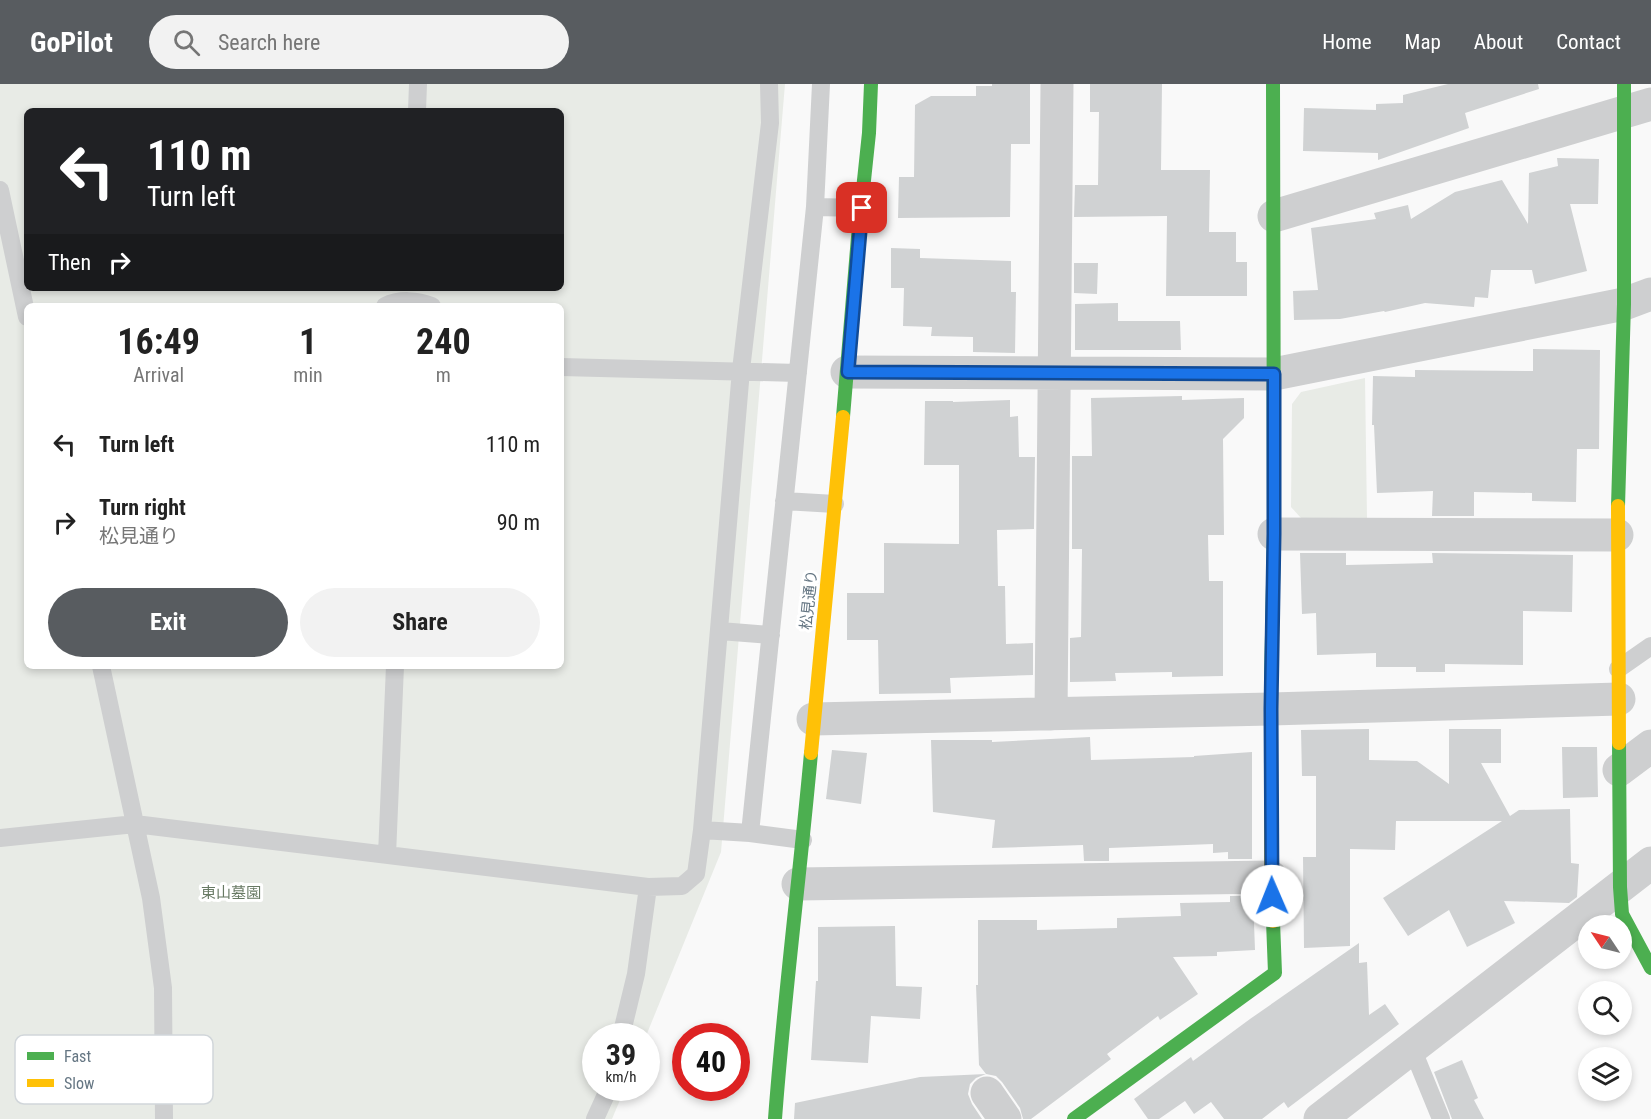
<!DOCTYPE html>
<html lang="en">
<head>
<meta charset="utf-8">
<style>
  body { margin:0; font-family:"Roboto Condensed","Noto Sans JP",sans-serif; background:#f2f2f2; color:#222; height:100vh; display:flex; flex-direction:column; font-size:22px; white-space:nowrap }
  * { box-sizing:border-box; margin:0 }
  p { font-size:20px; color:#767676 }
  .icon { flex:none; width:33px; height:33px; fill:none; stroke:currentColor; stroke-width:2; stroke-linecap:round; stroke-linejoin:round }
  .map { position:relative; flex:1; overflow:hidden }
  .side { position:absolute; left:24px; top:219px; width:540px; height:366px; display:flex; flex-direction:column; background:#fff; border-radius:9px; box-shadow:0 3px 9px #0003 }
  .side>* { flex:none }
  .banner { position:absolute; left:24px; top:24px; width:540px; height:183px; border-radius:9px; box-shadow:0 3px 9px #0003; background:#202124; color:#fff; overflow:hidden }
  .needle { width:39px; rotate:305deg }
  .controls { position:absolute; left:1578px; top:831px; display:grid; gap:12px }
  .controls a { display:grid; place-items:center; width:54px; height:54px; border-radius:50%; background:#fff; box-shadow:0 3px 9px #0003; font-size:30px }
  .speed { position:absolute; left:582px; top:939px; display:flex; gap:12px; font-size:30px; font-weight:700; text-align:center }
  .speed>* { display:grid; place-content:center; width:78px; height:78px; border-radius:50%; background:#fff; box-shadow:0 3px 9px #0003; line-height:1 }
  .speed small { font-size:15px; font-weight:400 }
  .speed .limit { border:9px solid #d22; background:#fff; color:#111 }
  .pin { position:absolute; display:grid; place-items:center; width:51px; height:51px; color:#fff; margin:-26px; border-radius:12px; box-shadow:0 3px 9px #0006 }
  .me { position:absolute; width:66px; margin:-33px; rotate:359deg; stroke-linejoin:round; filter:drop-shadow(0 0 4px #0008) }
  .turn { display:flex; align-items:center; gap:21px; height:126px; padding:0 24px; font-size:27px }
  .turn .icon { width:78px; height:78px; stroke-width:2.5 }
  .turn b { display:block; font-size:42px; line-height:51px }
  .then { display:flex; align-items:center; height:57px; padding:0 24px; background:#0003; gap:12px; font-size:22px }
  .eta { display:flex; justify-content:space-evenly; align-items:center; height:102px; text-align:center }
  .eta b { font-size:36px; font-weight:700; line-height:42px }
  .action { display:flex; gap:12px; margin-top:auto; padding:12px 24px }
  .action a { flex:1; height:69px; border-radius:36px; background:#585c60; color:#fff; font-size:24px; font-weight:700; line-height:69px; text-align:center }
  .action a+a { background:#f2f2f2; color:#222 }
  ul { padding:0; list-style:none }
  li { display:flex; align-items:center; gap:18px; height:78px; padding:0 24px }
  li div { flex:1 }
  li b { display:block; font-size:22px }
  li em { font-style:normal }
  header { display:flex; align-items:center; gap:36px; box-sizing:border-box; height:84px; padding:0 30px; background:#585c60; color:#fff }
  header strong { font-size:28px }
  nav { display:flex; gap:33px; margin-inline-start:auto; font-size:21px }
  .search { width:420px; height:54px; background:#f2f2f2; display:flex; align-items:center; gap:15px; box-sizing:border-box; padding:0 21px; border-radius:33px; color:#767676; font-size:22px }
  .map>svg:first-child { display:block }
</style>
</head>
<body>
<header>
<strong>GoPilot</strong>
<div class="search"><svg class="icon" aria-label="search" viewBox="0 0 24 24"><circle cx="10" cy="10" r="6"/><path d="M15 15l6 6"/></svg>Search here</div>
<nav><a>Home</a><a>Map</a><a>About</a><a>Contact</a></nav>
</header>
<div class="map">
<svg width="1651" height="1035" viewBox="0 0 1651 1035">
  <rect width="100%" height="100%" fill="#f9f9f9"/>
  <path fill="#e8ebe6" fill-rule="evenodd" d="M0,0H785L721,768L646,952H596V1004H625L612,1035H0ZM27,27H561V204H27ZM27,222H561V582H27Z
    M1365,294L1367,434H1301L1291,423L1292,320L1301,308Z"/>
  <path fill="#d0d2d3" d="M992,0H1030V60H1011L1010,133L898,134L899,93H914L915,21L931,12H976V2H992Z
    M1090,0H1162L1161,86H1210L1209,148H1236V178H1247V212H1166L1167,132L1074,133L1075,101H1098L1099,28H1090Z
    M1448,0H1538L1539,5L1465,29L1469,44L1378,76V69L1303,67L1304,24L1376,26V20L1403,19V11Z
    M1557,74L1599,75L1598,120H1570L1587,187L1535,200L1532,186H1491L1488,214L1475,213L1474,223L1425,219L1385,228L1384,227L1340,235L1294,236L1293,207L1318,206L1311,144L1376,135L1374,129L1408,121L1411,135L1455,108L1502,96L1528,140L1529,89L1558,82Z
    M891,164L920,165V174L1011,177V208H1016L1015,269L973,268V253L931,252L932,243L903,242L904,204H891Z
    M1074,179H1098L1097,210L1074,209Z
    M1118,219V237H1180L1181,266H1075V220Z
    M1533,265L1600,266L1599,365H1577L1576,418L1532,417V409L1474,408V432H1432L1433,407L1377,409L1374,341H1372L1373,292L1415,293V286L1533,287Z
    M1182,312V316L1244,314V334L1223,355L1224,451H1208L1209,497H1223V592L1172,593V588L1115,589L1116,597L1070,598V554L1081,553L1082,465H1072V372H1092L1091,314Z
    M1010,316V333L1018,332L1019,373H1035L1034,445L997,446L998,502H1005L1006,560L1033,559V591L950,594L951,609L879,610L878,556H847V509H884V459L959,460V381H924L925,317H953V318Z
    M1300,469H1346V481L1433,479L1432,469L1573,471L1572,528L1523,527V581L1445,580V588H1416V583H1376V569L1317,571L1316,529L1302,530Z
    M1369,645V676L1417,677L1449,700V645H1501V679H1481L1510,732L1519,726L1570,725L1571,779L1579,780L1577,813L1569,819L1504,817L1515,839L1467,863L1449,826L1408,852L1383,814L1502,737H1396L1395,766L1350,765V862L1304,864L1303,773H1316V692H1302L1301,646Z
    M1090,653L1091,676L1194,673V672L1252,668V775H1228V768L1213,769V760L1109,764V777H1084L1083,761L992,764L995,736L933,728L931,656H992V658Z
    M1562,663H1597L1598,713L1563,714Z
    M832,666L867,669L861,720L826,715Z
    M1230,812H1253L1255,866L1217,868V872L1173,873L1198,910L1160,936L1158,932L1107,970L1111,975L1031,1035H1023L1020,1024L1002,998L996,992L986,990L976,994L970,1000L968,1010L972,1020L982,1035H794L795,1019L920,993L986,990L979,981L976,901H978V836H1037V846L1117,844V834L1181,832L1180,819L1230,818Z
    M895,842L896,902L922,903L920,935L871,932L868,979L811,976L816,897H818V843Z
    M1359,859V879L1367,878L1369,931L1385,920L1399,940L1288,1024L1284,1018L1262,1035H1224L1211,1018L1194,1030L1185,1017L1159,1035H1148L1134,1015L1191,973L1193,977L1250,935Z
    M1462,976L1478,1014L1474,1016L1484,1035H1452L1434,988Z"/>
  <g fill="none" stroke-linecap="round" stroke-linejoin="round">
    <path stroke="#cecfd0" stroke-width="18" d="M417,27L418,0
      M0,106L27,233
      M815,123L862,124
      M385,222C399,215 417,216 432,222
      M561,283L798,289
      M784,417L835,420
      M720,547L771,551
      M101,582L151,814L163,904L164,1035
      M1618,585L1651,562
      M702,746L750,749
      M0,754L135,740L648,803L682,802L696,790L702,746L741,286L770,39L769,0
      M803,756L750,749L815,123L821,0
      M387,771L395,582
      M621,952L636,890L648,803
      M1412,964L1441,1035
      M595,1035L609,1004"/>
    <path stroke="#cecfd0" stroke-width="33" d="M1274,132L1651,20
      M847,288L1274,290L1624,220L1651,210
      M1274,450L1617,451
      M1051,630L1057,0
      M813,635L1271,625L1619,615
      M1619,686L1651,662
      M798,800L1271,793
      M987,1009L1005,1035
      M1320,1035L1651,779"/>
    <path stroke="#4caf50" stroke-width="14" d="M843,333L858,153L869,49L871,0
      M1618,422L1624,220V0
      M1271,602L1274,450L1273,0
      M1619,659L1620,803L1622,830L1651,884
      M775,1035C784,913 800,791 811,669
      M1074,1035L1275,889L1273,837"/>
    <path stroke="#ffc107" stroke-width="14" d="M1618,422L1619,659
      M1271,602V793L1273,837
      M811,669L843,333"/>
  </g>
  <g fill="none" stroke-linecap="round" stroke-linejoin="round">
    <defs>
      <path id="route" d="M862,124L848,288L1274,290V450L1271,625L1272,812"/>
    </defs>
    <use href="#route" stroke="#114b97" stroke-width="15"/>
    <use href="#route" stroke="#1a73e8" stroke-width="10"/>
  </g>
  <g text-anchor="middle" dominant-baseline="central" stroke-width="6" stroke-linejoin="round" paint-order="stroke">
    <g font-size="15" fill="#657683" stroke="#fff">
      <text transform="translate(809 516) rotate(-84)">松見通り</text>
    </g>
    <g font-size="15" fill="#687a64" stroke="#fff">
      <text x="231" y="809">東山墓園</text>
    </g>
  </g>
  <rect x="15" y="951" width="198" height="69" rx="9" fill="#fff" stroke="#d1d6da" stroke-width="1.5"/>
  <rect x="27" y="968" width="27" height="8" fill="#4caf50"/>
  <rect x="27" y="995" width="27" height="8" fill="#ffc107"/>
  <g font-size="16" fill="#657683">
    <text x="64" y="978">Fast</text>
    <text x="64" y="1005">Slow</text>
  </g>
</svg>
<div class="controls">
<a><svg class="needle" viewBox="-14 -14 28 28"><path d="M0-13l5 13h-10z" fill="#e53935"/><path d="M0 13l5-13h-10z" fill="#767676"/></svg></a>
<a><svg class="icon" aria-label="search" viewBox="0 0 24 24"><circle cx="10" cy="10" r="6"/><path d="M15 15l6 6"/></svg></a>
<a><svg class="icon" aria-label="layers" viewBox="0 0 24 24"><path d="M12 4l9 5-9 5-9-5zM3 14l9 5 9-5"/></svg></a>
</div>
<div class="speed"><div>39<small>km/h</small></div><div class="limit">40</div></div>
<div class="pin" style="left:862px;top:124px;background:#d93025"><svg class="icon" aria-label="arrive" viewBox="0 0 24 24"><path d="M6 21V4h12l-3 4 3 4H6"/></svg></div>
<svg class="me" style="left:1272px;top:812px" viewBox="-20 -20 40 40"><circle r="19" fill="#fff"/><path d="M0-13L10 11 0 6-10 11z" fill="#1a73e8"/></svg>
<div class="banner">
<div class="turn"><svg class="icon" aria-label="left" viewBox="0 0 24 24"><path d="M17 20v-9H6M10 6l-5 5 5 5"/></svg><div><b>110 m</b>Turn left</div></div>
<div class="then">Then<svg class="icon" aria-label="right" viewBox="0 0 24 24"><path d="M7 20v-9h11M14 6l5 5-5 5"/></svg></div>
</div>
<section class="side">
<div class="eta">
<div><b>16:49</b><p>Arrival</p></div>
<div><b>1</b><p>min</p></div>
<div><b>240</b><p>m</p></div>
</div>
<ul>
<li><svg class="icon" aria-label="left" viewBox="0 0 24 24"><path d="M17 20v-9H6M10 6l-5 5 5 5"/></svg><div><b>Turn left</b></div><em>110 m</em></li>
<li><svg class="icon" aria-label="right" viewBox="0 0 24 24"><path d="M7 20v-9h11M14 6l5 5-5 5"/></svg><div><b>Turn right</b><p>松見通り</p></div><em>90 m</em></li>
</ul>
<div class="action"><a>Exit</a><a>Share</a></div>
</section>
</div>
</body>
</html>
